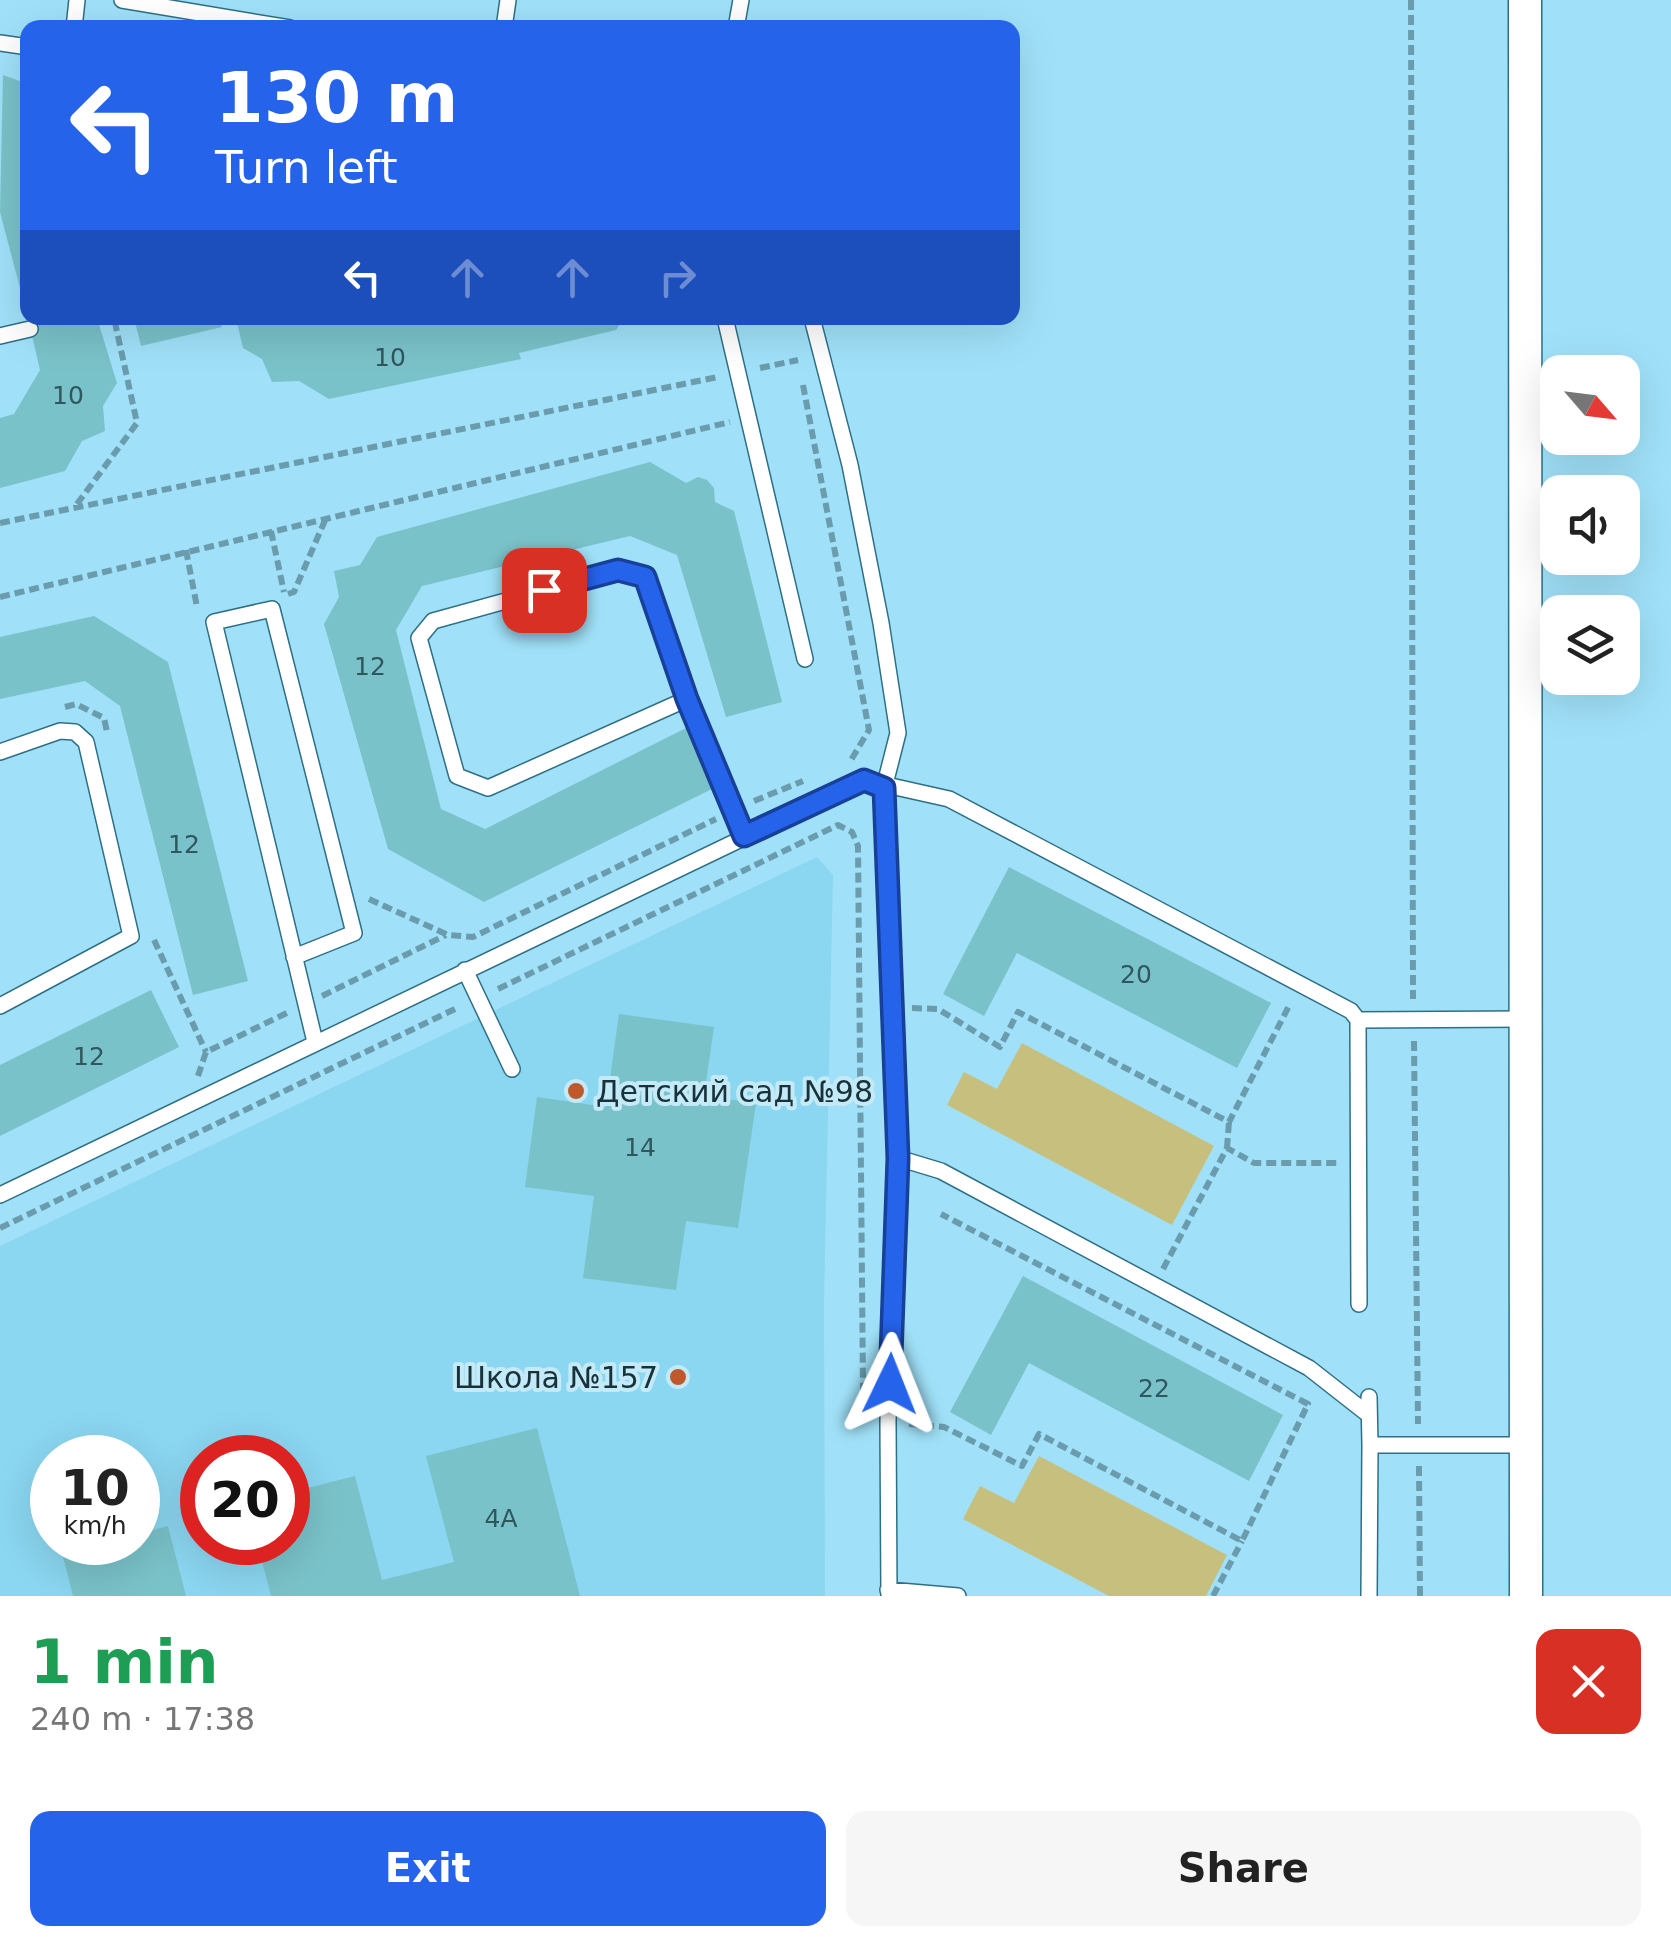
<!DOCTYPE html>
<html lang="en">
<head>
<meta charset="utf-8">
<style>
  body { margin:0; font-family:"DejaVu Sans",sans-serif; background:#f6f6f6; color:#222; height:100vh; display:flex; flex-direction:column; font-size:38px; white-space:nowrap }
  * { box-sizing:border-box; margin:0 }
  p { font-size:32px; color:#767676 }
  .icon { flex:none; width:55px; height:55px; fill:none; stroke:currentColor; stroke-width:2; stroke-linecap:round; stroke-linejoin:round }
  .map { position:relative; height:1596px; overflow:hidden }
  .side { display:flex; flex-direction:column; background:#fff; flex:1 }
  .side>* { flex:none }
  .hud { position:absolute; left:20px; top:20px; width:1000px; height:305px; border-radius:20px; box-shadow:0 10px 40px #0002; background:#2563eb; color:#fff; overflow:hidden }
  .needle { width:65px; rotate:118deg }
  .buttons { position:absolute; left:1540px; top:355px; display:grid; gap:20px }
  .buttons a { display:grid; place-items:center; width:100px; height:100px; border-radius:20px; background:#fff; box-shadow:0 10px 40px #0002; font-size:50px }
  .speed { position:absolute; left:30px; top:1435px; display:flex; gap:20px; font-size:50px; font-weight:700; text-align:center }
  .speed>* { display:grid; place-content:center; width:130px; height:130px; border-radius:50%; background:#fff; box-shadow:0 10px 40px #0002; line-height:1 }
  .speed small { font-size:25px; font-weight:400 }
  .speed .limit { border:15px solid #d22; background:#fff; color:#111 }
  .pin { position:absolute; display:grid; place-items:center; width:85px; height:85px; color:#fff; margin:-42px; border-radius:20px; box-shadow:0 5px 15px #0006 }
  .me { position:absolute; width:110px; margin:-55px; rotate:2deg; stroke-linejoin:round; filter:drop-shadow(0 0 8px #0008) }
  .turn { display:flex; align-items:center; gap:35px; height:210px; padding:0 30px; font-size:45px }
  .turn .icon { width:130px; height:130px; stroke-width:2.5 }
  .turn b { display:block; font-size:70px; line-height:85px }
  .lanes { display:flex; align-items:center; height:95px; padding:0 30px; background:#0003; justify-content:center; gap:50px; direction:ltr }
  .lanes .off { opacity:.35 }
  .round { display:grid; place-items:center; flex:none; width:105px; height:105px; border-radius:20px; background:#f6f6f6 }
  .overview { display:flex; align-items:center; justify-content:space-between; height:170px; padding:0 30px }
  h1 { font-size:60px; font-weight:700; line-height:75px; color:#1e9e55 }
  .button { display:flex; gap:20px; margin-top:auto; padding:20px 30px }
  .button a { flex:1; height:115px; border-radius:20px; background:#2563eb; color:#fff; font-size:40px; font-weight:700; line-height:115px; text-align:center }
  .button a+a { background:#f6f6f6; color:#222 }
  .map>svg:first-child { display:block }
</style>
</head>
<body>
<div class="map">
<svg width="1671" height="1596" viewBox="0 0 1671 1596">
  <rect width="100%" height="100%" fill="#a0e1f9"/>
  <path fill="#8bd6f1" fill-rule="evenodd" d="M817,857L833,875L824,1303L825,1596H0V1246ZM52,1458H138V1542H52ZM202,1458H288V1542H202Z"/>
  <path fill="#c6bf7d" d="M1022,1043L1214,1146L1172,1225L947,1105L964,1072L997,1089Z
    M1039,1456L1227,1555L1206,1596H1109L963,1519L980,1486L1014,1503Z"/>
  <path fill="#7ac2c9" d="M3,75L28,84L26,311L0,212Z
    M28,318H97L117,383L103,406L105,431L82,441L65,471L0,488V418L14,414L40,370Z
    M134,318H219L222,327L141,346Z
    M236,318H334L344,324L371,318H624L616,330L519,353L521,359L329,399L299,381L272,382L262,359L243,348Z
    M650,462L686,483L698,477L707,480L714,488L715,502L734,511L782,702L726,717L677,555L630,536L422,586L396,630L441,809L485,829L688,727L718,786L484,902L388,849L324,624L339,597L334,571L360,565L377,537Z
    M94,616L168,662L248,981L193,995L120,706L85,681L0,699V637Z
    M1009,867L1271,1003L1237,1068L1017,953L984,1016L943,994Z
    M151,990L179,1047L0,1136V1065Z
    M619,1014L714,1027L704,1096L756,1103L738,1228L686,1221L676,1290L583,1278L594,1196L525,1187L537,1097L606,1107Z
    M1023,1276L1283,1415L1249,1481L1029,1363L991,1435L950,1412Z
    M537,1428L580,1596H271L257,1542H288V1493L355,1476L382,1580L454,1562L426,1456Z
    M168,1526L186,1596H73L62,1553L104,1542H138V1534Z"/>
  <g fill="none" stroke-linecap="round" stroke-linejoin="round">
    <defs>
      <path id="service" d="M122,0L290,28
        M74,28L77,0
        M504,28L508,0
        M736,28L741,0
        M0,43L28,47
        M725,318L805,659
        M812,318L850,465L881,623L898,733L884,788L898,1158L888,1421L889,1596
        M0,336L30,329
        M687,699L488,788L457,776L419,638L433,621L618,570L645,577L687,699L745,836
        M0,752L60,731L75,732L86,742L131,936L0,1006
        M294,957L354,933L272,609L214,622L315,1042
        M465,970L512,1069
        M898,1158L941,1171L1309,1368L1369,1415
        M0,1195L864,780L949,799L1351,1011L1358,1020
        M1359,1304L1358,1020L1526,1019
        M1369,1397L1370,1445
        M888,1590L958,1596
        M1369,1596L1370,1445H1526"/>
      <path id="minor" d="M1525,0L1526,1596"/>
    </defs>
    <use href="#service" stroke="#2e6f84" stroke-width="18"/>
    <use href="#minor" stroke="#2e6f84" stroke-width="35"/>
    <path stroke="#6a9cae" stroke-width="6" stroke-dasharray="10 5" stroke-linecap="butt" d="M1411,0L1413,999
      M760,368L798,360
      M803,385L869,730L851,760
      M77,504L137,423L114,318
      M0,523L718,377
      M271,531L284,592
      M186,550L197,607
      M288,594L294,592L326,518
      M0,597L730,422
      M65,707L76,704L104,718L107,732
      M754,801L803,781
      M369,899L448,935L473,937L716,819
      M154,940L206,1052
      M498,989L838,825L852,832L858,846L863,1390
      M322,996L446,935
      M912,1008L938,1009L1000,1047L1018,1012L1229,1122L1290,1004
      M1414,1041L1418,1424
      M198,1076L206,1052L289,1012
      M1227,1148L1229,1122
      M0,1228L459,1007
      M1163,1269L1227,1148L1254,1163H1339
      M909,1424L944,1427L1022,1466L1039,1434L1242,1541L1308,1404L941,1214
      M1419,1466L1420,1596
      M1213,1596L1242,1541"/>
    <use href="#service" stroke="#fff" stroke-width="15"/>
    <use href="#minor" stroke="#fff" stroke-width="32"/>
  </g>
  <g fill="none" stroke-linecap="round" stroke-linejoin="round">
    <defs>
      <path id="route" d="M544,590L618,570L645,577L687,699L744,836L864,780L884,788L898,1158L890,1384"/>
    </defs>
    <use href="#route" stroke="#184099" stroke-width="25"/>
    <use href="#route" stroke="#2563eb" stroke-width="18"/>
  </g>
  <g fill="#bf592b" stroke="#c4eaf8" stroke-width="4">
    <circle cx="576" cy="1091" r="10"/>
    <circle cx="678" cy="1377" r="10"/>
  </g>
  <g text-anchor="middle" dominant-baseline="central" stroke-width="8" stroke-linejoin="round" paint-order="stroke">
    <g font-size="25" fill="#30565e">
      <text x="390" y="357">10</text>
      <text x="68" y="395">10</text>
      <text x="370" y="666">12</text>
      <text x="184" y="844">12</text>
      <text x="1136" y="974">20</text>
      <text x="89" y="1056">12</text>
      <text x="640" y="1147">14</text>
      <text x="1154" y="1388">22</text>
      <text x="501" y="1518">4А</text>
    </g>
    <g font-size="30" fill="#17323b" stroke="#c4eaf8" text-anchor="start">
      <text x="596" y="1091">Детский сад №98</text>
      <text x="658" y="1377" text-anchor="end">Школа №157</text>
    </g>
  </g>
</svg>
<div class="buttons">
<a><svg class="needle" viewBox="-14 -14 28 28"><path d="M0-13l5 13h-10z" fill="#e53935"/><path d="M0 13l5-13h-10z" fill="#767676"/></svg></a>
<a><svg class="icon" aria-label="sound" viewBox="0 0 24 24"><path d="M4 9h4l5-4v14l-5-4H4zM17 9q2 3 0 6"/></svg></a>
<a><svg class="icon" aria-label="layers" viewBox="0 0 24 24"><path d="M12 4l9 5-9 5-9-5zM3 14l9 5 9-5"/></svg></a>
</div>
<div class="speed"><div>10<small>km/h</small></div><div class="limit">20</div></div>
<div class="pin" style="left:544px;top:590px;background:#d93025"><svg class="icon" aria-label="arrive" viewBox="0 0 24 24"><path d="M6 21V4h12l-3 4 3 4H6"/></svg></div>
<svg class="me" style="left:890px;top:1384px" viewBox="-20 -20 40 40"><path d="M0-17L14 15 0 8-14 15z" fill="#2563eb" stroke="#fff" stroke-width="4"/></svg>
<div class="hud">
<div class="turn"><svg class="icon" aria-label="left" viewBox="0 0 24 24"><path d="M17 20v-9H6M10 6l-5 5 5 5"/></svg><div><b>130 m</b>Turn left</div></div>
<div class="lanes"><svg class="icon" aria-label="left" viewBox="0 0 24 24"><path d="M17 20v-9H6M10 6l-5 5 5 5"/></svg><svg class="icon off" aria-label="ahead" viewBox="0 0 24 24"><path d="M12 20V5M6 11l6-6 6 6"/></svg><svg class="icon off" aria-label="ahead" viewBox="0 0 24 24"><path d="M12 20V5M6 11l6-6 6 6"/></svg><svg class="icon off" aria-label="right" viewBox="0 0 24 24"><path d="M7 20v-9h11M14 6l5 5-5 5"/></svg></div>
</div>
</div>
<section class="side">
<div class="overview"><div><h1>1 min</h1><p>240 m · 17:38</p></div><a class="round" style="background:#d93025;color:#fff"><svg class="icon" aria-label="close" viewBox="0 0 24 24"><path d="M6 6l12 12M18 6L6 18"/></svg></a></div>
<div class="button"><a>Exit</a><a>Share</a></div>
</section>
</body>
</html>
